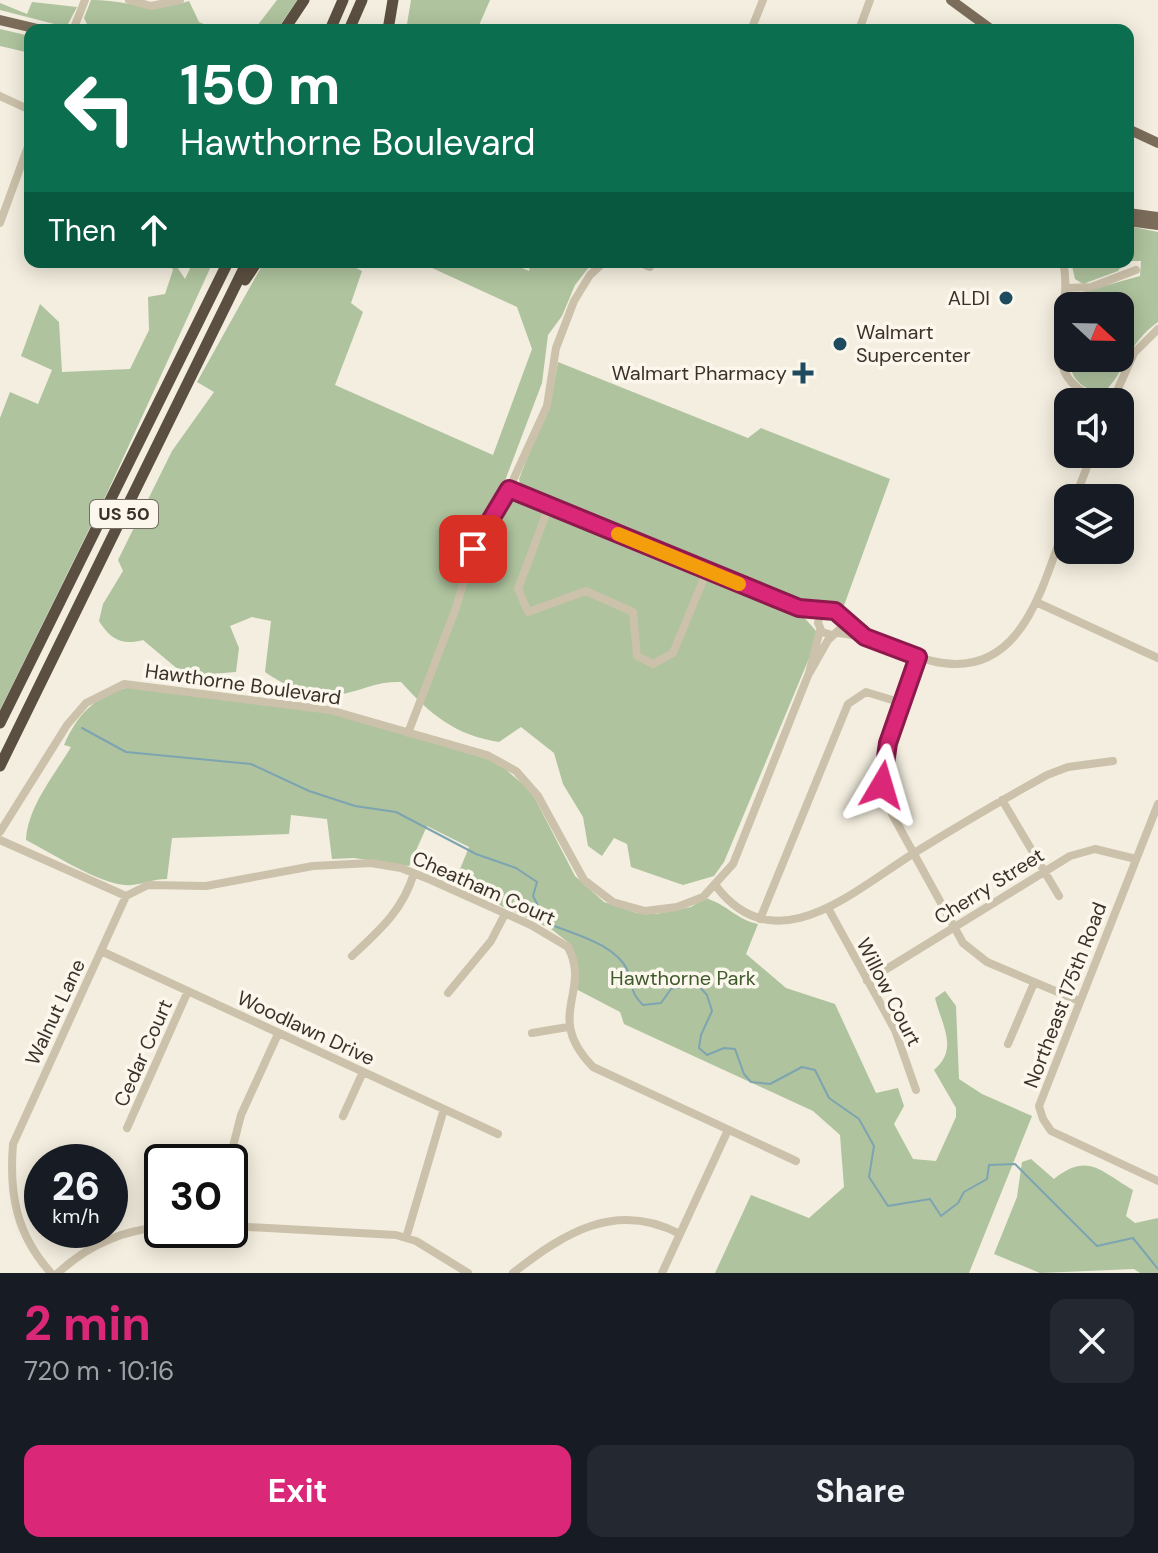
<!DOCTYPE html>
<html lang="en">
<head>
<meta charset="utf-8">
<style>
  body { margin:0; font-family:"DM Sans",sans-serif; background:#242831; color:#f1f3f6; height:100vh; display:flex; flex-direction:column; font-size:30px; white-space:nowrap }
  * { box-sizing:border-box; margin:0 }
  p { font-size:26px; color:#9ea1a6 }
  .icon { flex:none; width:44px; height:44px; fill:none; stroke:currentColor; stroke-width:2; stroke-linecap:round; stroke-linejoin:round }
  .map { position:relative; height:1273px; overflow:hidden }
  .sheet { display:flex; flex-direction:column; background:#171b24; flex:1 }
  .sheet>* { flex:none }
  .hud { position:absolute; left:24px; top:24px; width:1110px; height:244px; border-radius:16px; box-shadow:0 4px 20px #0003; background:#0b6e4f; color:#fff; overflow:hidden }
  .needle { width:52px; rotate:112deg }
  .controls { position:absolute; left:1054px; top:292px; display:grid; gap:16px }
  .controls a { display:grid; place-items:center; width:80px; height:80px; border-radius:16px; background:#171b24; box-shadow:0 4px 20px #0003; font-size:40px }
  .speed { position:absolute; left:24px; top:1144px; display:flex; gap:16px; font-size:40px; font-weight:700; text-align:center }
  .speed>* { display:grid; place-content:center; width:104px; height:104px; border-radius:50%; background:#171b24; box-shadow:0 4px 20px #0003; line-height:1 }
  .speed small { font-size:20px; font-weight:400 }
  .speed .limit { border:4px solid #111; border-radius:12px; background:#fff; color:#111 }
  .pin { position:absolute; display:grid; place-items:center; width:68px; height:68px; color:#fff; margin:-34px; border-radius:16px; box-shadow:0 4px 12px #0006 }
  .me { position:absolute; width:88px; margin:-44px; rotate:7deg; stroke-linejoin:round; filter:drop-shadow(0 0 6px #0008) }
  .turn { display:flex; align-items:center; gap:28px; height:168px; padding:0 24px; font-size:36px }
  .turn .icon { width:104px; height:104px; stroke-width:2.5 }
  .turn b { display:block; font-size:56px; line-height:68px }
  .then { display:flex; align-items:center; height:76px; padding:0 24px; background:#0003; gap:16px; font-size:30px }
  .round { display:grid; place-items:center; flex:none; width:84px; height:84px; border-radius:16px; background:#242831 }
  .headline { display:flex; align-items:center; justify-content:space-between; height:136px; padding:0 24px }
  h1 { font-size:48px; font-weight:700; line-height:60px; color:#db2777 }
  .action { display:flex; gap:16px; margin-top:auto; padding:16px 24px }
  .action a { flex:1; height:92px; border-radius:16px; background:#db2777; color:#fff; font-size:32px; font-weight:700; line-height:92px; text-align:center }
  .action a+a { background:#242831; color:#f1f3f6 }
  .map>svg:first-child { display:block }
</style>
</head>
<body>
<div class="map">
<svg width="1158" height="1273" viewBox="0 0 1158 1273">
  <rect width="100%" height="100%" fill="#f3eedf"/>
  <path fill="#afc39e" d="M91,0C129,0 150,14 189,1L199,22L218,30H90L84,18Z
    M277,0H297L277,30H254Z
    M411,0H490L477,30H406Z
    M32,2L77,7L68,24L62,26L0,10V3L27,14Z
    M0,29L30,36V53L0,46Z
    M1128,226L1158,232V322C1127,344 1128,367 1107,389C1064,399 1063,341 1068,314V358H1120V306H1070L1075,294L1140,276L1141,261H1128Z
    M169,262H174L185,279L193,262H213L107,493L0,710V418L10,392L38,404L52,370L21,356L40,304L59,322L62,372L130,369L149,330L148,297L165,294L173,270Z
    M264,262H345L362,271L351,303L363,312L335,385L493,455L532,349L517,307L419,262H508L529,271L531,262H593L575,285L562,316L548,335L542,383L503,486L505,491L802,615L816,631L815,644L724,862L714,876L683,885L631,867L627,844L614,838L602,856L588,846L583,817L563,784L554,753L521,727L499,742C455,735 431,715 401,682C380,681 367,688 347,693C320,701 286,687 265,672L271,621L252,617L230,626L239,648L236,672L186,676L143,640C122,646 110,639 99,621L103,604L123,571L118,560L172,451L214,392L197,382Z
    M1071,262H1125L1118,271L1083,284L1075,279Z
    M558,362L748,438L761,428L890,479L842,611L831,606L802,605L521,487L519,479L552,395Z
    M133,686L338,714L497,762L531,791L575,876L604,902L637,913L656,914L691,907L705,898C725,903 737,920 758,924L746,954L786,988L835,1004L876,1093L898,1088L904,1106L894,1124L913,1159L936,1161L956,1117V1108L934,1070C959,1049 942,1026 935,998L945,991L956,1006L959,1079L982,1094L1032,1116L969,1273H715L751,1195L809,1218L844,1187L840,1135L813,1111L624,1024L620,1012L574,988L569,943L551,929L454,884L469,847L427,826L409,866L354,858L332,859L327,819L291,815L289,834L172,838L167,879C153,879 143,884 131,885C105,888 50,852 26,840C28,806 54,776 71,747L64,745C79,711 97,695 133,686Z
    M1031,1159L1054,1179C1088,1152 1100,1171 1133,1190L1126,1216L1135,1223L1158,1218V1273H1140L1134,1269L1040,1273L994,1254L1017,1197L1022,1162Z"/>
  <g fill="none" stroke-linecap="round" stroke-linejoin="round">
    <path stroke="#7da4b1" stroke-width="2" d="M82,728L126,752L251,764L309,791L355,806L396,812L476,854L516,868L537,882L533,896L547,923C572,934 615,943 628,971C635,987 628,990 643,1005L661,1003L671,989L696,983L707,995L712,1011L701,1035L699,1048L707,1055L724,1048L735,1049L744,1074L751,1082L770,1084L802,1067L815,1070L829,1098L859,1119L874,1146L869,1177L888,1206L930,1199L941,1216L958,1203L964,1192L987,1179L989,1165L1015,1164L1097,1246L1133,1238L1158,1269"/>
    <path stroke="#ccc1aa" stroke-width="8" d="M129,0L151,6L180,0
      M73,30L85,0
      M751,30L763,0
      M859,30L870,0
      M0,96L30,110
      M0,223L30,141
      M638,262L650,267L653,262
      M1063,262C1076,315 1027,377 1105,402
      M1066,288L1091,287L1136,270
      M1112,402L1134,353L1158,329
      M509,489L799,608L823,613
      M1075,498L1092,454
      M549,506L518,589L528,612L586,591L633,612L637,656L653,664L673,653L707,571
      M1036,602L1158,658
      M843,620L864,636
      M838,633C871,636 900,653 932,661C1024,683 1043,582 1068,517
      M918,657L882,770V785L892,814L963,943L987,962L1079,1001
      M810,672L828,640L842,627L841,616L831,610L820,615L818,623L822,632L832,635
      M408,733L456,608L473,549L509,489L547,406L556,348L574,301L590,275L604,262
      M1002,800L1059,896
      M1158,804L1039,1106L1043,1119L1051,1131L1158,1181
      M0,832L67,725L86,703L124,684L330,710L487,755L516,771L538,796L584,880L613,902L645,911L677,907L703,897L733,864L809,673L820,630
      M0,840L126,896L148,885L206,886L313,866L371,863L401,868L431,880L531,925L568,947C592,992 543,1016 593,1067L796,1161
      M716,886C777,967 859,886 919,850C961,824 1004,799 1047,775L1068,767L1113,761
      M829,910L895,1030L916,1090
      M760,919L848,704L866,692L902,703
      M101,951L498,1134
      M352,956C380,930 403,910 414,873
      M867,981L1070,856L1095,849L1136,859
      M448,993L491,941L505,914
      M532,1033L568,1027
      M1008,1044L1034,983
      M343,1116L363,1072
      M127,1128L188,991
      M229,1162L241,1115L278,1034
      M230,1226L396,1235L416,1241L468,1273
      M406,1238L444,1109
      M51,1273C16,1234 9,1194 13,1144L126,896
      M58,1273C87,1246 123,1230 162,1227
      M513,1273C564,1233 616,1200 680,1234
      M662,1273L728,1130"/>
    <path stroke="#7c6d5b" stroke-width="10" d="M951,0L992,30
      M0,20L42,30
      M1128,129L1158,143
      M1128,213L1158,217
      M1128,221L1158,225"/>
    <path stroke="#5b4f41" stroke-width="11" d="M284,30L304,0
      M330,30L343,0
      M349,30L362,0
      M388,30L393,0
      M245,280L257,262
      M0,723L228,262
      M0,766L247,262"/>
  </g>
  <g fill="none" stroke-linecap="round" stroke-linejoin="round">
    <defs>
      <path id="route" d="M473,549L509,489L799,608L835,611L865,637L918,657L888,743L882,785"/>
    </defs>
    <use href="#route" stroke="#8e194d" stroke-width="20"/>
    <use href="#route" stroke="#db2777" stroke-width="14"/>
    <path stroke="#f59e0b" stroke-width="14" d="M618,534L739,584"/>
  </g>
  <g fill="#1e4b5d" stroke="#fbf7ec" stroke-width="3">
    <circle cx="1006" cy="298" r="8"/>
    <circle cx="840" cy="344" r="8"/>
    <path d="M799 361h8v8h8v8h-8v8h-8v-8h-8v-8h8z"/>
  </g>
  <g text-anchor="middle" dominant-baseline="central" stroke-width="7" stroke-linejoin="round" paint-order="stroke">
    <rect fill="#fbf7ec" stroke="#746d64" stroke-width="2" x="90" y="500" width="68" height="28" rx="6"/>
    <g font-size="18" font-weight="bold" fill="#3a322a">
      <text x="124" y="514">US 50</text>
    </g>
    <g font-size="20" fill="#3a322a" stroke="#fbf7ec" text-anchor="end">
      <text x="990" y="298">ALDI</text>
      <text x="856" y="332" text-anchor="start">Walmart<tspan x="856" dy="23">Supercenter</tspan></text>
      <text x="787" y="373">Walmart Pharmacy</text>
    </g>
    <g font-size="20" fill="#3a322a" stroke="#fbf7ec">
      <text transform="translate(243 684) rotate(8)">Hawthorne Boulevard</text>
      <text transform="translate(989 886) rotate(-32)">Cherry Street</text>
      <text transform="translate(484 888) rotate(24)">Cheatham Court</text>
      <text transform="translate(889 992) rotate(63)">Willow Court</text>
      <text transform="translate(1065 995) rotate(-69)">Northeast 175th Road</text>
      <text transform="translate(55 1012) rotate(-65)">Walnut Lane</text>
      <text transform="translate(306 1028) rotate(25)">Woodlawn Drive</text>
      <text transform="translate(143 1053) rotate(-66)">Cedar Court</text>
    </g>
    <g font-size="20" fill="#3f592d" stroke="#fbf7ec">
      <text x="683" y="978">Hawthorne Park</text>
    </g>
  </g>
</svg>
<div class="controls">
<a><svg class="needle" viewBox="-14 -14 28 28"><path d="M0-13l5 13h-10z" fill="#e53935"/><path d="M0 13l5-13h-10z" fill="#9ea1a6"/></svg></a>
<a><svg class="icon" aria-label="sound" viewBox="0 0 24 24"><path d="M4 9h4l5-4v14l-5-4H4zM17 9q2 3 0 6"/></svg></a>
<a><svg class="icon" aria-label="layers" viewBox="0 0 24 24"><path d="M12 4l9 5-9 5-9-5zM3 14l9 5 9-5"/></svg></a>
</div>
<div class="speed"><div>26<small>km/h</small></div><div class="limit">30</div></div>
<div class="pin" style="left:473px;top:549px;background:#d93025"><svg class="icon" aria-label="arrive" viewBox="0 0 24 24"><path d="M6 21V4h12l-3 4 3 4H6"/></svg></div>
<svg class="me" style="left:882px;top:785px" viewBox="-20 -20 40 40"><path d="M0-17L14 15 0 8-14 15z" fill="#db2777" stroke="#fff" stroke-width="4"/></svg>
<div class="hud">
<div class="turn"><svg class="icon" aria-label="left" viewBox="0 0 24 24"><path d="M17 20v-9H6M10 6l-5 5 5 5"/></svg><div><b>150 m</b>Hawthorne Boulevard</div></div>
<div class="then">Then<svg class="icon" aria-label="ahead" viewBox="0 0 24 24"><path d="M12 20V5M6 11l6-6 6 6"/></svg></div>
</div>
</div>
<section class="sheet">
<div class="headline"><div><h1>2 min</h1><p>720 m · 10:16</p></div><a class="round"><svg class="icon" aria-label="close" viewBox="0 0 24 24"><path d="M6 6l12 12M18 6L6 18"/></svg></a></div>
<div class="action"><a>Exit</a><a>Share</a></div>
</section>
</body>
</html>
